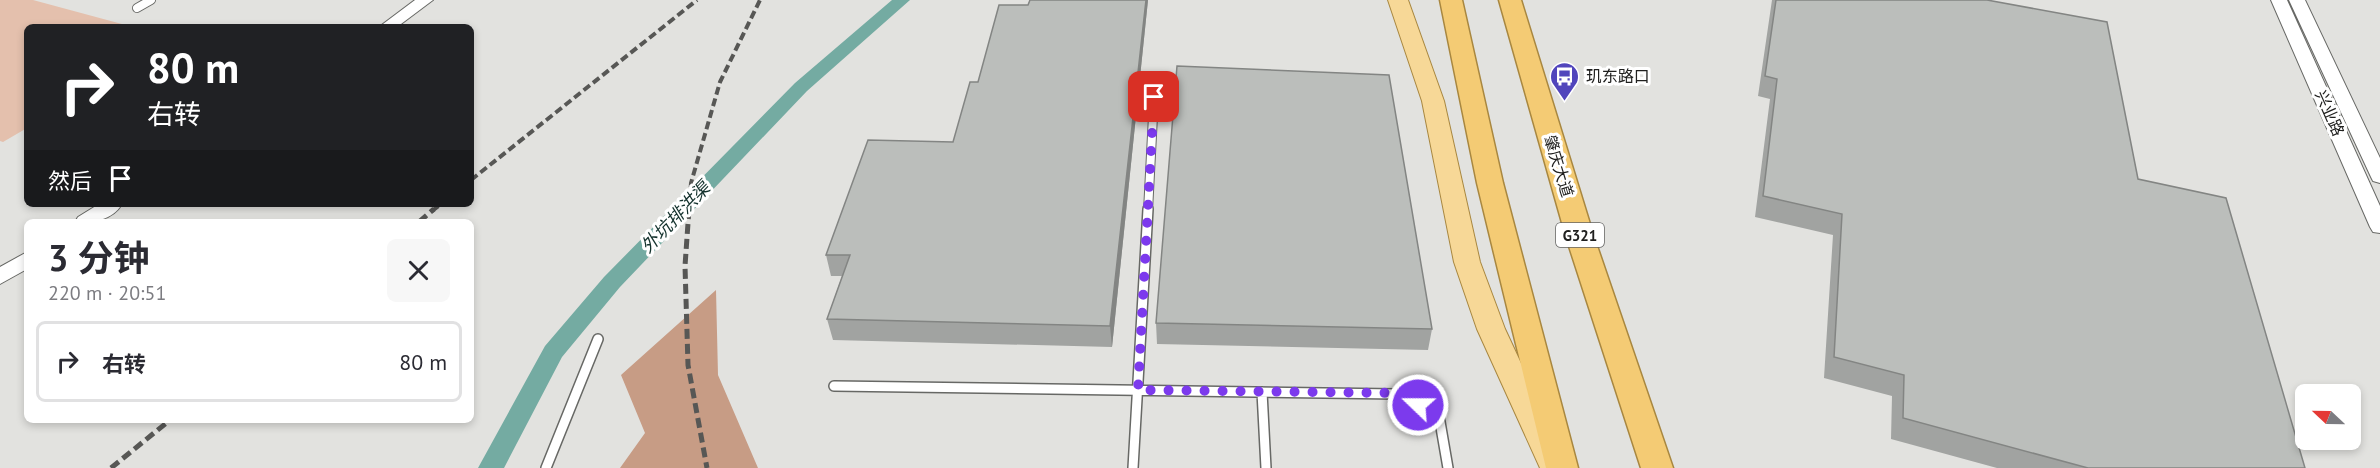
<!DOCTYPE html>
<html lang="zh">
<head>
<meta charset="utf-8">
<style>
  body { margin:0; font-family:"PT Sans","Noto Sans SC",sans-serif; background:#f7f7f7; color:#2b2b33; height:100vh; display:flex; flex-direction:column; font-size:22px; white-space:nowrap }
  * { box-sizing:border-box; margin:0 }
  p { font-size:20px; color:#7c7c81 }
  .icon { flex:none; width:33px; height:33px; fill:none; stroke:currentColor; stroke-width:2; stroke-linecap:round; stroke-linejoin:round }
  .map { position:relative; flex:1; overflow:hidden }
  .panel { position:absolute; left:24px; top:219px; width:450px; height:204px; display:flex; flex-direction:column; background:#fff; border-radius:9px; box-shadow:0 3px 9px #0003 }
  .panel>* { flex:none }
  .hud { position:absolute; left:24px; top:24px; width:450px; height:183px; border-radius:9px; box-shadow:0 3px 9px #0003; background:#202124; color:#fff; overflow:hidden }
  .needle { width:39px; rotate:292deg }
  .buttons { position:absolute; left:2295px; top:384px; display:grid; gap:12px }
  .buttons a { display:grid; place-items:center; width:66px; height:66px; border-radius:9px; background:#fff; box-shadow:0 3px 9px #0003; font-size:30px }
  .pin { position:absolute; display:grid; place-items:center; width:51px; height:51px; color:#fff; margin:-26px; border-radius:12px; box-shadow:0 3px 9px #0006 }
  .me { position:absolute; width:66px; margin:-33px; rotate:292deg; stroke-linejoin:round; filter:drop-shadow(0 0 4px #0008) }
  .turn { display:flex; align-items:center; gap:21px; height:126px; padding:0 24px; font-size:27px }
  .turn .icon { width:78px; height:78px; stroke-width:2.5 }
  .turn b { display:block; font-size:42px; line-height:51px }
  .then { display:flex; align-items:center; height:57px; padding:0 24px; background:#0003; gap:12px; font-size:22px }
  .round { display:grid; place-items:center; flex:none; width:63px; height:63px; border-radius:9px; background:#f7f7f7 }
  .head { display:flex; align-items:center; justify-content:space-between; height:102px; padding:0 24px }
  h1 { font-size:36px; font-weight:700; line-height:45px }
  ul { padding:0; list-style:none }
  li { display:flex; align-items:center; gap:18px; height:81px; margin:0 12px 9px; padding:0 12px; border:3px solid #e1e1e2; border-radius:9px }
  li div { flex:1 }
  li b { display:block; font-size:22px }
  li em { font-style:normal }
  .map>svg:first-child { display:block }
</style>
</head>
<body>
<div class="map">
<svg width="2380" height="468" viewBox="0 0 2380 468">
  <rect width="100%" height="100%" fill="#e2e2df"/>
  <path fill="#e4c0ad" d="M0,0H33L133,27H27V128L3,142L0,141Z"/>
  <path fill="#c79c85" d="M716,290L718,375L758,468H620L645,433L621,375Z"/>
  <g fill="none" stroke-linecap="round" stroke-linejoin="round">
    <path fill="#74aba2" fill-rule="evenodd" d="M892,0H910L807,91L620,287L562,357L504,468H478L545,346L604,277L795,83Z"/>
    <defs>
      <path id="service-far1" d="M137,8L151,0
        M1148,211L1154,97"/>
      <path id="service" d="M834,386L1397,394L1439,416L1448,468
        M1262,392L1266,468
        M546,468L598,339
        M1133,468L1148,209"/>
      <path id="tertiary" d="M415,0H433L397,27H379Z
        M2271,0H2287L2380,206V233L2373,232L2370,227Z
        M2289,0H2305L2380,158V183L2373,181L2371,177Z
        M99,204H122C112,221 93,222 75,222L78,217Z
        M27,252V269L0,284V267Z"/>
      <path id="primary" d="M1388,0H1408L1444,101L1480,262L1505,329L1570,468H1540L1477,329L1454,262L1422,101Z"/>
      <path id="trunk" d="M1440,0H1462L1503,183L1578,468H1546L1477,183Z
        M1499,0H1521L1594,237L1673,468H1641L1566,237Z"/>
    </defs>
    <use href="#service-far1" stroke="#676865" stroke-width="10"/>
    <use href="#service" stroke="#676865" stroke-width="12"/>
    <use href="#tertiary" stroke="#676865" stroke-width="2"/>
    <use href="#primary" stroke="#a88740" stroke-width="2"/>
    <use href="#trunk" stroke="#a88740" stroke-width="3"/>
    <use href="#service-far1" stroke="#fff" stroke-width="8"/>
    <use href="#service" stroke="#fff" stroke-width="9"/>
    <use href="#tertiary" fill="#fff" fill-rule="evenodd"/>
    <use href="#primary" fill="#f7d897" fill-rule="evenodd"/>
    <use href="#trunk" fill="#f4cb74" fill-rule="evenodd"/>
    <path stroke="#575755" stroke-width="4" stroke-dasharray="8 4" stroke-linecap="butt" d="M471,180L697,0
      M432,211L441,204
      M689,211L691,183L720,82L760,0"/>
    <path stroke="#575755" stroke-width="5" stroke-dasharray="10 5" stroke-linecap="butt" d="M689,209L685,266L688,365L707,468
      M419,222L434,209
      M111,468L170,420"/>
  </g>
  <path fill="#a1a3a1" d="M1030,0H1148L1112,347L833,340L827,319L842,276H831L826,255L953,142L978,82L1028,5Z
    M1772,0H1987L2138,179L2305,468H1997L1891,439L1892,396L1824,378L1833,235L1755,217L1770,99L1758,96Z
    M1156,323L1432,329L1428,350L1157,344Z"/>
  <path fill="#838583" d="M1146,0H1148L1112,347L1110,326Z"/>
  <path fill="#bbbebb" stroke="#838583" stroke-width="1.5" d="M1030,0H1146L1110,326L827,319L850,255H826L868,140L953,142L970,82H978L999,5H1028Z
    M1776,0H1987L2107,22L2138,179L2226,198L2305,468H2088L1903,418L1904,375L1834,357L1842,214L1763,196L1777,79L1765,76Z
    M1177,66L1389,75L1432,329L1156,323Z"/>
  <g fill="none" stroke-linecap="round" stroke-linejoin="round">
    <path stroke="#7c3aed" stroke-width="10" stroke-dasharray="0 18" d="M1154,97L1138,390L1397,393L1418,405"/>
  </g>
  <defs>
    <symbol id="bus-pin" viewBox="-11 -11 22 30"><path d="M0 17L-7.5 6A9.5 9.5 0 1 1 7.5 6Z" fill="#5145bc" stroke="#fff"/><path d="M-5-6H5V4H4V6H2V4H-2V6H-4V4H-5ZM-3.5-4V0h7V-4ZM-3.5 1.2v1.5H-2V1.2ZM2 1.2v1.5H3.5V1.2Z" fill="#fff"/></symbol>
  </defs>
  <g fill-rule="evenodd">
    <use href="#bus-pin" x="1548" y="60" width="33" height="45"/>
  </g>
  <g text-anchor="middle" dominant-baseline="central" stroke-width="6" stroke-linejoin="round" paint-order="stroke">
    <rect fill="#fff" stroke="#636362" stroke-width="1.5" x="1556" y="223" width="48" height="24" rx="4.5"/>
    <g font-size="15" font-weight="bold" fill="#20201f">
      <text x="1580" y="235">G321</text>
    </g>
    <g font-size="16" fill="#20201f" stroke="#fff" text-anchor="start">
      <text x="1586" y="76">玑东路口</text>
    </g>
    <g font-size="16" fill="#20201f" stroke="#fff">
      <text transform="translate(2330 113) rotate(66)">兴业路</text>
      <text transform="translate(1559 166) rotate(73)">肇庆大道</text>
    </g>
    <g font-size="18" font-style="italic" fill="#13312c" stroke="#fff">
      <text transform="translate(675 217) rotate(-46)">外坑排洪渠</text>
    </g>
  </g>
</svg>
<div class="buttons">
<a><svg class="needle" viewBox="-14 -14 28 28"><path d="M0-13l5 13h-10z" fill="#e53935"/><path d="M0 13l5-13h-10z" fill="#7c7c81"/></svg></a>
</div>
<div class="pin" style="left:1154px;top:97px;background:#d93025"><svg class="icon" aria-label="arrive" viewBox="0 0 24 24"><path d="M6 21V4h12l-3 4 3 4H6"/></svg></div>
<svg class="me" style="left:1418px;top:405px" viewBox="-20 -20 40 40"><circle r="17" fill="#7c3aed" stroke="#fff" stroke-width="3"/><path d="M0-11L8 9 0 5-8 9z" fill="#fff"/></svg>
<div class="hud">
<div class="turn"><svg class="icon" aria-label="right" viewBox="0 0 24 24"><path d="M7 20v-9h11M14 6l5 5-5 5"/></svg><div><b>80 m</b>右转</div></div>
<div class="then">然后<svg class="icon" aria-label="arrive" viewBox="0 0 24 24"><path d="M6 21V4h12l-3 4 3 4H6"/></svg></div>
</div>
<section class="panel">
<div class="head"><div><h1>3 分钟</h1><p>220 m · 20:51</p></div><a class="round"><svg class="icon" aria-label="close" viewBox="0 0 24 24"><path d="M6 6l12 12M18 6L6 18"/></svg></a></div>
<ul>
<li><svg class="icon" aria-label="right" viewBox="0 0 24 24"><path d="M7 20v-9h11M14 6l5 5-5 5"/></svg><div><b>右转</b></div><em>80 m</em></li>
</ul>
</section>
</div>
</body>
</html>
